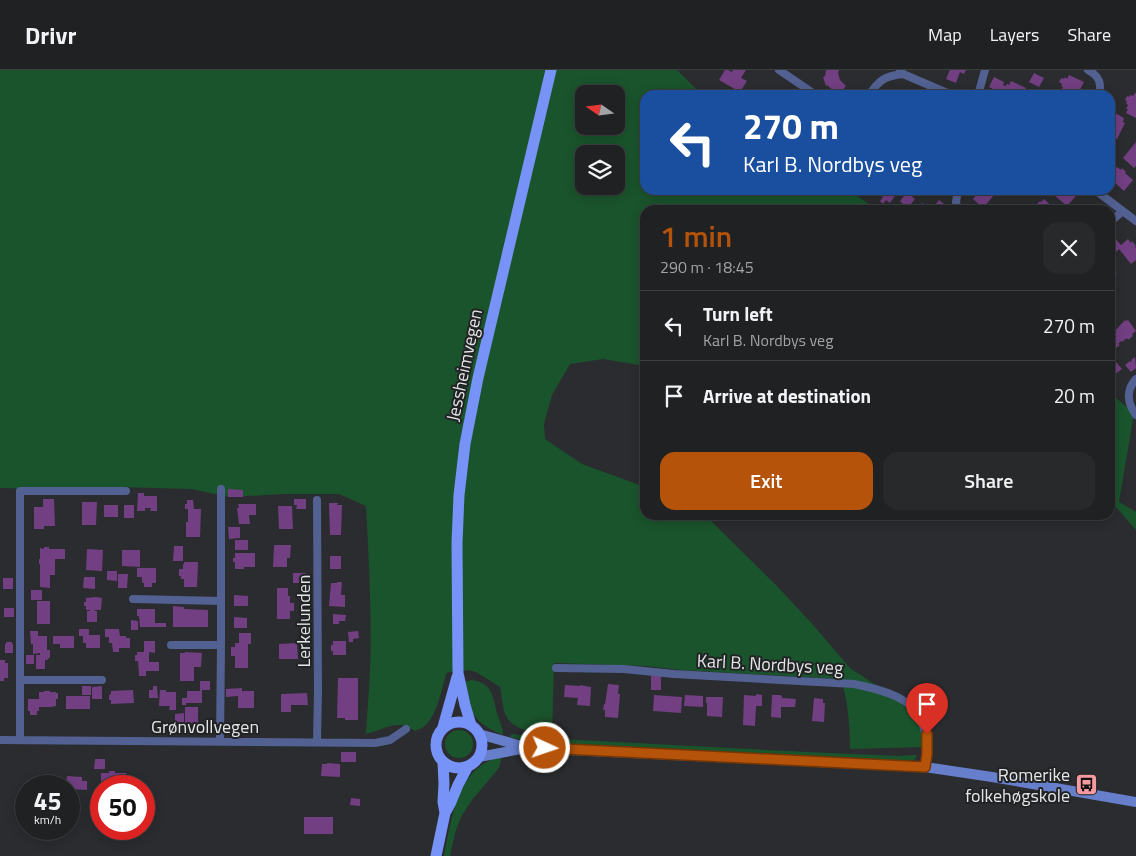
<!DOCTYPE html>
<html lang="en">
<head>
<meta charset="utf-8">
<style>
  body { margin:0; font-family:"Titillium Web",sans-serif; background:#28292b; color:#f1f3f6; height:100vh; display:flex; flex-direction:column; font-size:19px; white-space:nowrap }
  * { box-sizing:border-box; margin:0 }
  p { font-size:16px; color:#a2a3a6 }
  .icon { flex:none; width:28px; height:28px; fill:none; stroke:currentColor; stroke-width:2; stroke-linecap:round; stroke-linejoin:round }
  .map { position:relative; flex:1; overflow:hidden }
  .side { position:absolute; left:640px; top:135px; width:475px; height:315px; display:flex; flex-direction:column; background:#202123; border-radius:15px; box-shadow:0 2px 12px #0003,0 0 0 1px #3d3e41 }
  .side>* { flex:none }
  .guide { position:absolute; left:640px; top:20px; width:475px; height:105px; border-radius:15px; box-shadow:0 2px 12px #0003,0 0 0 1px #3d3e41; background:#1a4fa0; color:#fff; overflow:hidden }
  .needle { width:32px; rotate:284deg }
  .controls { position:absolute; left:575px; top:15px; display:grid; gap:10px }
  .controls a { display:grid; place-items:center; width:50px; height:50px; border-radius:10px; background:#202123; box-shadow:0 2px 12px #0003,0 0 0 1px #3d3e41; font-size:25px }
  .speed { position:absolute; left:15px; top:705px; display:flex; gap:10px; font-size:25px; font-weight:700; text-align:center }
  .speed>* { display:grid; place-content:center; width:65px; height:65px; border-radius:50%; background:#202123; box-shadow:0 2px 12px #0003,0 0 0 1px #3d3e41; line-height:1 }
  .speed small { font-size:12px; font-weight:400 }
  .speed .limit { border:8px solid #d22; background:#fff; color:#111 }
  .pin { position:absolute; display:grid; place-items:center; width:42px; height:42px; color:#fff; margin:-51px -21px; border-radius:50% 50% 50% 0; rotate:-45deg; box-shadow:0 0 5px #0007 }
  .pin .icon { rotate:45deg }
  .me { position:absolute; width:55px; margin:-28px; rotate:93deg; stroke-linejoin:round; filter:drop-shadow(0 0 4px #0008) }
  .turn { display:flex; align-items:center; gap:18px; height:105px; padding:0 20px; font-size:22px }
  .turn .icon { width:65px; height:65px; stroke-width:2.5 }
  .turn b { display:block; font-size:35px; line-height:42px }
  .round { display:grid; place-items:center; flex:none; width:52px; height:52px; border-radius:15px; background:#28292b }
  .summary { display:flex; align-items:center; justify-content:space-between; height:85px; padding:0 20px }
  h1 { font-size:30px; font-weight:600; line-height:38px; color:#b45309 }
  .cta { display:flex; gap:10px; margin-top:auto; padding:10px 20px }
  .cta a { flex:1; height:58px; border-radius:15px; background:#b45309; color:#fff; font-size:20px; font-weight:600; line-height:58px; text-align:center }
  .cta a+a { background:#28292b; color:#f1f3f6 }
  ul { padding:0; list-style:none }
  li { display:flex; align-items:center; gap:15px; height:70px; padding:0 20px; border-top:1px solid #3d3e41 }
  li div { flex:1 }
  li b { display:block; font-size:19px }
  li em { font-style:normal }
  header { display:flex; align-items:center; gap:30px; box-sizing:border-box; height:70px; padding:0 25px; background:#202123; border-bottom:1px solid #3d3e41 }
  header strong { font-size:24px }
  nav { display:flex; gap:28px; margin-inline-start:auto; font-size:18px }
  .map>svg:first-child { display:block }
</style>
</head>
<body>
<header>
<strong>Drivr</strong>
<nav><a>Map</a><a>Layers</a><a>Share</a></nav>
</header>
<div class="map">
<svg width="1136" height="786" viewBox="0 0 1136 786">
  <rect width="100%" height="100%" fill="#2b2c2f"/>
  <path fill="#1a542c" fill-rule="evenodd" d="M0,0H677L702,25H645V120H849L877,140H645V296L603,289L570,294L552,325L544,354L545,369L582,394L645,417V445H704L707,447L777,516L814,556L850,598L892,626L922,652L925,677L850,679C850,655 848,632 841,609L681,600L646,596L554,593L552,664C540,665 515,660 508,649C502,641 502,627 500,617L476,602L469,600L448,602L446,604C442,619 436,650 422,658C420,659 417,660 415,661C397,648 384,660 366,664C367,643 369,623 370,602C372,547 369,491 366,436L339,424H283L230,427L191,419L118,417L61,419L0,418ZM584,24H616V56H584ZM584,84H616V116H584Z
    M1110,323L1134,343L1119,432L1136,442V460L1110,430Z
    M472,610C495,614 492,628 498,646C500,653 503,658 503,665C471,651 472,644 464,612Z
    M445 674a14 14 0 1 1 28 0a14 14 0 1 1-28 0Z
    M513,664L535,668L559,669L807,682L897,686L915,685L917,686L914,690L909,691L546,673L529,671L510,667L511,665Z
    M502,686L499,698L472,730L461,747L455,763L450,786H444C450,756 456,707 487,692C491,689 497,688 502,686Z"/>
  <path fill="#723f82" d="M725,0H728L732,2L733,0H746L741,8L747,11L740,22L719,10Z
    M826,0H839L838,3L840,10L846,16L838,25L827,15L826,16L823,7L825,6Z
    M950,0H966L964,4L960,2L956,13L946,9Z
    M1034,3L1044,8L1039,17L1029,12Z
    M1069,5L1084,12L1077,25H1070L1061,20L1063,17L1061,16L1062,14L1059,12L1060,10L1062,8L1064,9L1065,7L1067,9Z
    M994,7L1004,12L1003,15L1006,16L1007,14L1009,15L1011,11L1026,18L1022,25H1004L1003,23L1004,20L1001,19L999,22L989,17Z
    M1135,23H1136V48L1126,43L1128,39H1126L1128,35L1126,33L1127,31L1125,30L1127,26L1129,27L1130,25L1133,26Z
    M1115,43L1124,48L1123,52L1125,53L1117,69L1114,68L1111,72L1110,71V47L1111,46L1113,47Z
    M1136,72V96L1134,98L1123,88Z
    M1117,97L1121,100L1122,98L1126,102L1125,103L1133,110L1124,121L1110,108V106Z
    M882,120H899L890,133L886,130L883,134L880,131L883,127L879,124Z
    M978,120H990L995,124L983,138L973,129L977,124L976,122Z
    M1048,120H1069L1076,126L1067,136Z
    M907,122L915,129L906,140H903L900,138L903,134L900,131Z
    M1044,129L1056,140H1035L1033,138L1040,131L1041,132Z
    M939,130L949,138L947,140H935L933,138Z
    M922,133L931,140H914Z
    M1112,165L1121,175L1128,169L1131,173L1132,171L1136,176L1135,177L1136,178V190L1131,194L1119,179L1116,182L1110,176V167Z
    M1110,197L1117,204L1110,210Z
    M1125,250L1126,251L1128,250L1136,261L1132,264L1133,266L1128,270L1127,268L1122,272L1121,271L1118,274L1120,275L1111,282L1110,281V263L1111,264L1114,262Z
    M1135,287L1136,298L1131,302L1125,295L1130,291L1131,292L1132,291L1131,290Z
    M1110,288L1114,293L1116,292L1122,299L1114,305L1110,300Z
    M228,419L243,420V427H228Z
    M138,423H144V426H157V441H150L151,438H145V441H137Z
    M43,429H54L55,456H44V459H34V437H43Z
    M294,429H306V439H296L297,435H294Z
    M187,430H193L194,439H201L200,467H186V452H188V439H185V434H187Z
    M82,432H97L96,455H82Z
    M329,433H338L337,435H342L341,465H330Z
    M238,434H256V445H249L250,454H239L237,438H239Z
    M104,435H118V447H104Z
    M124,435H134V448H124Z
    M278,436H292L293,459H279Z
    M228,457H240V468L229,469Z
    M235,470H248V480H235Z
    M274,475H291L290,488H287V497H273Z
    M174,476H183V491H173Z
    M44,477H49V479H65V489H55V505H50V518L40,517V494H39V489H40V478L44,479Z
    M87,479L103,480L102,501L86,500Z
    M122,480H140V497L122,496Z
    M235,483H255V497H244V499H235V492H233V488H235Z
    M330,486H341V499H330Z
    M184,492H198L197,517H184V509H181V506H179V499H183V494H184Z
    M137,498H156V513H152V517H144V513H142V507H137Z
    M107,501H117V511L107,510Z
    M293,503H306V513H293Z
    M118,504H128L127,518H118Z
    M84,507H95V519L83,518Z
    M3,508H13V519H3Z
    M337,512H342L341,525H345V537L329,536L331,513H337Z
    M277,518H288V526H290V533H294V541H290V549H277Z
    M31,520H42V530H31Z
    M234,525L248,526V536H234Z
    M96,527L102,528L101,540H95V541H97V552H87V541H90V540H86V536H84V532H86V528Z
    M37,531H50V554H37Z
    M173,536L184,537V539L208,540V557H173Z
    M4,538H14V547H4Z
    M137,539H155V553H166V557H140L139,546H137Z
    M333,544L346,545L345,551H339V554H333Z
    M234,547L247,548V558H234Z
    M131,550L138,551V560H131Z
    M79,559H89V565H100V578H86V573H83V566H79Z
    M105,559H119L120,566H126V568H130V578H119V582H113L112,573H109V567H105Z
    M30,561H38V566H47V580H50V587L47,590H45V599H36V585H40V583L33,584V574H31Z
    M300,561H310V574L300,575Z
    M358,561L359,568L353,569V572H349L348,562Z
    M239,563H251V574H248V598H235V586H231V577H235V573H239Z
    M53,566H74V578H60V574H53Z
    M144,571H155V583L149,582V592H159V601H146V606H139L138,591H135V585H137V582H144Z
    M333,571H346V585H333V581H331V575H333Z
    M6,572H12V574H13V583H5V574H6Z
    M297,573L298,589H279V574Z
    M185,582L202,583L201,597H194V611H180V583H185Z
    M26,585H34V594H26Z
    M0,590H5V593H8V608H4V611H0Z
    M651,606H661V620H651Z
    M338,608H358V650H345V648H337Z
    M200,611H210V620H202V633H186V635H182V628H187V621H200Z
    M608,614L619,615L618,624H620L618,648L605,647V640H603L604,634H605Z
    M565,615L580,616V615L591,617L590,636L577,635L578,628L564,627Z
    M82,616H91V625H82Z
    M102,616V629H92V617Z
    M153,616H157V617L158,628H149V620H153Z
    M242,618V621H254V638H238V626L226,627V619Z
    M133,620L134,633L111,634V630H109V625L111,624V621Z
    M160,620H166V622H176V640H169L170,636H159Z
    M44,621H50V622H56V623H58V629H56V636L51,637H39V641H37V645H30V641H28V629H39V622H44Z
    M307,623L308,635H291V642H281V624Z
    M756,624L762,625V636H756L755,656L743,655L744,625L756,626Z
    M654,625L682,627L681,643L653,641Z
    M685,625L703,626V637L684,636Z
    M772,625H780L782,626V628L796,629L795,637H781V648L771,647Z
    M66,626H90V639H66Z
    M706,627H723L722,647L707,646V633H706Z
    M814,628L823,629V633H825L824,652L812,651Z
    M185,637H198V653H185Z
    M184,643V653H175V644Z
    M341,682H356V692H341Z
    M95,689H105V699H94Z
    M327,693L340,694V707L321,706L322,694H327Z
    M109,701H115V703H126L125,716H101V703H109Z
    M67,706L82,707V711H87V720L69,719V716H66Z
    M351,728L360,729V736L350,735Z
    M304,747H333V764H304Z"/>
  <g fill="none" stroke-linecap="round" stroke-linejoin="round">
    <path stroke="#526192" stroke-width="8" d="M779,0L816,25
      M900,0L903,4L952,25
      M1088,0C1099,6 1102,13 1099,25
      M869,25C879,10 885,6 903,4
      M978,25L985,0
      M958,120L956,132L958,140
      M1095,120L1136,151
      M1110,152L1123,141
      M1136,309C1126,320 1127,333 1136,345
      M133,529L221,531
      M171,575H221
      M556,598L624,599L674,604L854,614C907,625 933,638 925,697
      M21,610H102
      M0,670L375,673L390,670L406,659
      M20,670V421H126
      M220,671L221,575V419
      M317,672L318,621L317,430"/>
    <path stroke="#677ecb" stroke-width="10" d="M479,664L525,677
      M479,687L526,678L925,697L992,707L1136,732"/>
    <path stroke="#7793f8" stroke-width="11" d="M436 675a23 23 0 1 1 46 0a23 23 0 1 1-46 0Z
      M471,655L465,635L458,603L457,473L459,425L465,374L478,308L551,0
      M443,657L457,607
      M443,692L444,714L443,732L445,743
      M436,786L445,743L451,732L458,715L468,696"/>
  </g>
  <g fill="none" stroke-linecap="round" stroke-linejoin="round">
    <defs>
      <path id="route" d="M545,678L925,697L927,684V664"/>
    </defs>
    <use href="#route" stroke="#753606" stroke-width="12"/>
    <use href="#route" stroke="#b45309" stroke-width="9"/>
  </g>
  <defs>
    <symbol id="bus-square" viewBox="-11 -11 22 22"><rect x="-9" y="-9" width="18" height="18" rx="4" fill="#f49aa0" stroke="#212325"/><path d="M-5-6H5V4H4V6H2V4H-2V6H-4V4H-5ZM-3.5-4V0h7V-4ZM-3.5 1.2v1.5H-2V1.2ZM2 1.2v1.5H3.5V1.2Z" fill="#111"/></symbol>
  </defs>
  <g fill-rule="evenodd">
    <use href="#bus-square" x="1074" y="702" width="25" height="25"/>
  </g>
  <g text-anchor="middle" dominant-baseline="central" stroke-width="4" stroke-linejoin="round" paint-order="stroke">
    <g font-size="18" fill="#e4e5e7" stroke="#212325">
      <text transform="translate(464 295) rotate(-78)">Jessheimvegen</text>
      <text transform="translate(303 551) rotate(-90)">Lerkelunden</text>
      <text transform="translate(770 594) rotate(3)">Karl B. Nordbys veg</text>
      <text x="205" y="656">Grønvollvegen</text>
    </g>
    <g font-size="18" fill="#e4e5e7" stroke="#212325" text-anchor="end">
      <text x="1070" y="704">Romerike<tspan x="1070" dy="21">folkehøgskole</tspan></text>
    </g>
  </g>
</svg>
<div class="controls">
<a><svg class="needle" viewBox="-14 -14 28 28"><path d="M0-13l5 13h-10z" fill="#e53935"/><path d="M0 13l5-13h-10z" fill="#a2a3a6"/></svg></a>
<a><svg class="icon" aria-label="layers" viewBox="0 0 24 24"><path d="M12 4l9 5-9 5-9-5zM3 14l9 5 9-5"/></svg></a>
</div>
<div class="speed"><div>45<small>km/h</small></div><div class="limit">50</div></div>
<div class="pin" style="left:927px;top:664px;background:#d93025"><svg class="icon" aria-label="arrive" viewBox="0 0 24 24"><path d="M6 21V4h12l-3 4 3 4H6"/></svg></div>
<svg class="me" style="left:545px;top:678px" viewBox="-20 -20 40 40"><circle r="17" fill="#b45309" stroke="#fff" stroke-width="3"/><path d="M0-11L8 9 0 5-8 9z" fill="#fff"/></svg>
<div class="guide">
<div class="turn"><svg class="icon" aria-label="left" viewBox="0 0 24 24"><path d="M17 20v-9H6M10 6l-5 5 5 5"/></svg><div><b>270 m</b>Karl B. Nordbys veg</div></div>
</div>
<section class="side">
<div class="summary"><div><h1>1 min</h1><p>290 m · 18:45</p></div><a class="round"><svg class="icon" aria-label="close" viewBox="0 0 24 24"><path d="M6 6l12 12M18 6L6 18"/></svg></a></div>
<ul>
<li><svg class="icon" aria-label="left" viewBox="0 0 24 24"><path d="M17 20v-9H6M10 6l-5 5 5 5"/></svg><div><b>Turn left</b><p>Karl B. Nordbys veg</p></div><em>270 m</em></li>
<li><svg class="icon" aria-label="arrive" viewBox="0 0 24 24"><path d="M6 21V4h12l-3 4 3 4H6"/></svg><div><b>Arrive at destination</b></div><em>20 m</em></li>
</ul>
<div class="cta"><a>Exit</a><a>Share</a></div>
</section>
</div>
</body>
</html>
